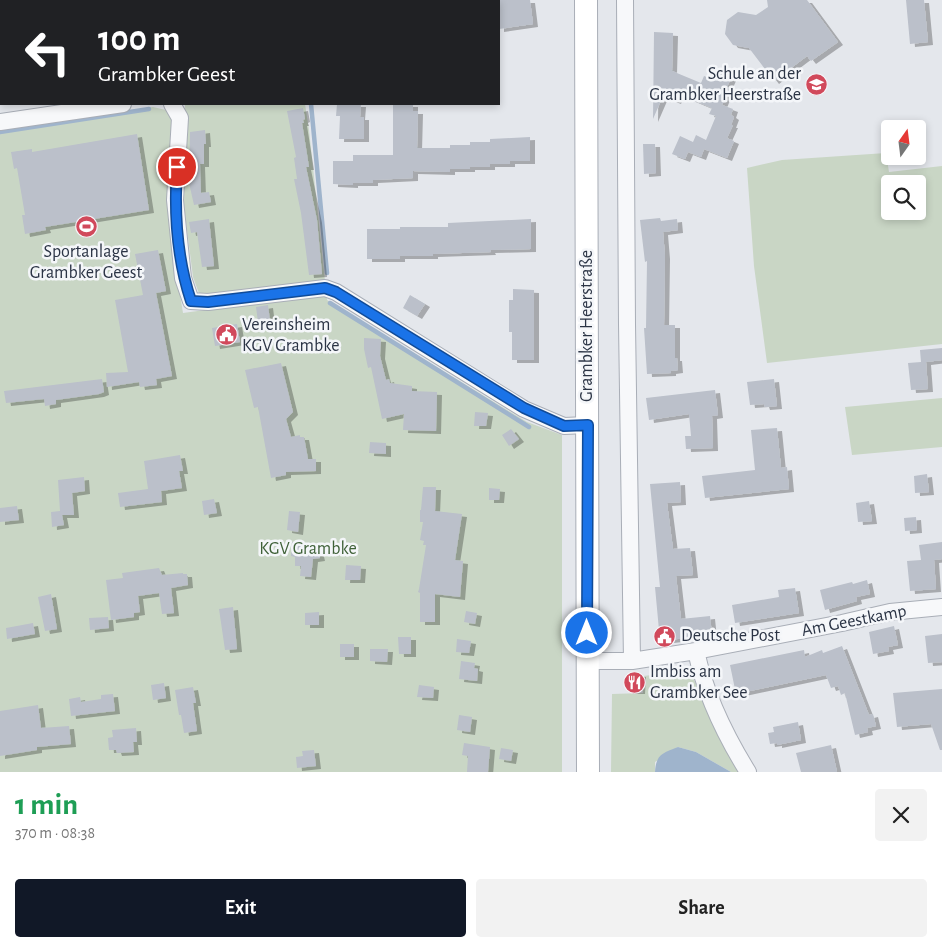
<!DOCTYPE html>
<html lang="en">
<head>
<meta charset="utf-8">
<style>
  body { margin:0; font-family:"Alegreya Sans",sans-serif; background:#f2f2f2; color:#222; height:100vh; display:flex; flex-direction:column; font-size:19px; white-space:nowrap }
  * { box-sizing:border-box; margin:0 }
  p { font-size:16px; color:#767676 }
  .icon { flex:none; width:28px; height:28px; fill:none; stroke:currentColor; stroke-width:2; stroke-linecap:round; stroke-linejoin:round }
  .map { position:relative; height:772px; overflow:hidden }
  .sheet { display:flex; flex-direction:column; background:#fff; flex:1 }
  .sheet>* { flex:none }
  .top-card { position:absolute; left:0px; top:0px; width:500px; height:105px; box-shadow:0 2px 8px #0003; background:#202124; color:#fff; overflow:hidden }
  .needle { width:32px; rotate:14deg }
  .tools { position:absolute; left:881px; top:120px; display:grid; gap:10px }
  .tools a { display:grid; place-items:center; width:45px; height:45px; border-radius:5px; background:#fff; box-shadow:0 2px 8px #0003; font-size:25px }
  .pin { position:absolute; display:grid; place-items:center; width:42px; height:42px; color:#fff; margin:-21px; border:2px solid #fff; border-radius:50%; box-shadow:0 1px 5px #0007 }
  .me { position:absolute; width:55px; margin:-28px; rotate:0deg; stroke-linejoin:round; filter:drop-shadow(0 0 4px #0008) }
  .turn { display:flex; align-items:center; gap:18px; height:105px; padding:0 15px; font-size:22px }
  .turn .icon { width:65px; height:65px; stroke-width:2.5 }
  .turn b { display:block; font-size:35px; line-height:42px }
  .round { display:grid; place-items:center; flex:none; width:52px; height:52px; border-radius:5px; background:#f2f2f2 }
  .head { display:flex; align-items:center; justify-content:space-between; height:85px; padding:0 15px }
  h1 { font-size:30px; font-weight:700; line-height:38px; color:#1e9e55 }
  .primary-button { display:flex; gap:10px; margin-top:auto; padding:10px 15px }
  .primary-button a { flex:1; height:58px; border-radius:5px; background:#111827; color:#fff; font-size:20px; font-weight:700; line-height:58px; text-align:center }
  .primary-button a+a { background:#f2f2f2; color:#222 }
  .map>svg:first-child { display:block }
</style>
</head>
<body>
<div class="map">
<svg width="942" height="772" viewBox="0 0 942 772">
  <defs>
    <filter id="shadow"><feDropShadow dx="5" dy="3" stdDeviation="0" flood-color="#0004"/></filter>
  </defs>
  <rect width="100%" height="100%" fill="#e4e7ec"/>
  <path fill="#c9d6c5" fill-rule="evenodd" d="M185,104H305L309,130L327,300L527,422L562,435V772H0V129L153,107L166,110L173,122V252L183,313L205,310L193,277L184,206Z
    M886,153L889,172L942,166V344L767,363L754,266L747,168L782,160ZM890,184H918V211H890Z
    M942,398V447L852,455L845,407Z
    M690,671L717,730L744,772H731L696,752L678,747L655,762V772H611L612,694L643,693V676Z"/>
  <path fill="#9fb4cc" d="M678,747L696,752L731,772H655C656,754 663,753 678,747Z"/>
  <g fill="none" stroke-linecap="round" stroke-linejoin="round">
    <path stroke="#9fb4cc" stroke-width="4.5" d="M311,104L327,273
      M0,132L149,109
      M330,303L529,427"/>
  </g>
  <path fill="#bbc0ca" filter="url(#shadow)" d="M499,0H530L533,24L499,29Z
    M767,0H807L838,42L811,61L807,56L774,81L749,48L733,45L725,34L727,20L738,12L756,15L768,7Z
    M906,0H924L928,42L910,44Z
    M654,32L673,33L672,71L701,83L704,76L717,81L721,73L731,78L727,87H729L722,105L733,109L731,115L734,117L731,125H733L727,138L734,141L727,158L704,149L701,157L688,152L685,159L672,154L680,136L693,142L696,135L706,140L716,116L709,114L712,108L679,94L676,101L663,96L653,119Z
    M337,104H361L360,117H364V139H339L340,116H336Z
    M393,104H413V111H418L417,148H450V145H470V142H490V139L530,137V161H510V164H490V167H470V169H450V172L413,171V178L373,180V183H353V185L333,184V161H353V155H393Z
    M303,108L305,119L303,120L304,123H302L309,167H306L317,220L322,274L309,275L301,213L294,179H297L294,158L296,157L287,111Z
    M205,130L206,144H204V164H200L201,193L209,192L211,202L194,205L189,183L190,132Z
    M137,134L149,210L45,227L46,230L25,234L22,215H25L17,168L14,169L11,152L32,149V152Z
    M643,144H655L656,173L644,174Z
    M660,218L661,221L677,219L678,230L663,232L665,256L664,325H675V358H677L678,370L671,371V373L647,374L644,328H646L647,261L645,262L640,220Z
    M209,219L214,266L202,267L197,232L191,233L189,222Z
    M531,219V249L490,250L491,252L433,254V256H400V259H367V229H400V227H448V223Z
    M158,250L166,291L156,293L172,376L156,379L157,385L140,387L139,382L107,387L106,373L128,372L115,300L143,295L135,254Z
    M513,289L534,290V360H512V332H509V300H513Z
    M410,295L425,304L417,316L403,308Z
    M268,305L270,321L258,322L256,307Z
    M237,324L240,342L215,346L212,328Z
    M364,338L381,339L380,356L386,380L389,379L390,383L412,386V391L437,392L436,431L403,430L404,414L382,419L371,367L368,368L364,349Z
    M942,348V360L926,362L928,389L911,390L908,363L921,362L920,350Z
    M281,363L293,412L286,419L291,437L300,435V437H304L308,459H316V471L286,472V475L271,478L258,407L254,408L245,370Z
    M102,379L104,392L99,394L56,400V404L45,406L44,399L6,403L4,391Z
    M774,379L777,406L765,407L764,404L750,405L747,382Z
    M715,390L718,415L712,416L713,448L686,449L685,436H691L689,414L649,420L646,398Z
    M475,412L488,413L486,426H474Z
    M777,428L781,468L787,467L789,489L705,498L702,476L755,470L751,430Z
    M511,429L519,439L509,446L502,435Z
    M370,442L386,443V454L369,453Z
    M180,455L183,471H179L182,488L161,491L162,502L120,507L118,493L148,489L144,461Z
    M927,474L929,492L915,493L914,476Z
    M84,477L85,491L72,493L74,515H62L64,525L52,527L51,512L60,511L58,480Z
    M680,482L681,502L667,503L673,549L690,548L693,575L676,576L681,619L710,616L712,635L660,641L655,587H660L650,484Z
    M423,487H436L435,511L462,514L455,560L463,561L460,597L435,594V622H420V593L418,592L419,589L426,545H423L424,541L420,540L423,522H420V510H421Z
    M489,488L500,489L499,500H489Z
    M214,499L217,513L204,515L202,501Z
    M869,501L872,521L858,522L856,503Z
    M17,506L19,520L0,522V508Z
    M289,511L300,512L298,532L287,530Z
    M916,517L917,530L905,531L904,518Z
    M292,542L317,545L320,558L313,559L311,577L300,576L301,566H295V557L291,556Z
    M942,542V559L934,560L936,589L910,591L907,561L921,560L919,545Z
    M346,565L361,566L360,580H345Z
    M159,568L162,575L183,573V574H187L188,585L171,588L174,613L162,614L159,593L138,596L140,612L134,613V617L111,620L106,580L123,578L122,573Z
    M867,580L870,594L856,597L857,601L825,610L820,590L852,582L853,584Z
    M795,588L799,613L735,623L732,605L779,597L778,590Z
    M51,594L57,629L45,631L38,597Z
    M233,607L237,649L225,650L219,609Z
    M466,611L477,613L475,624L464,622Z
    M319,612V625H305V613Z
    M108,617L109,628L90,630L89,618Z
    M33,623L35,634L7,639L6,628Z
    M894,626L898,645L888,647L889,651L873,654L869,632Z
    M942,634V662L928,663L925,636Z
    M398,637H411V654H399Z
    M457,639L471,641L469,653L456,652Z
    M340,644H354V657H340Z
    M842,646L869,715L873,714L876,726L867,728L868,732L855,735L845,693L841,695L838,686L831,688L826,675L736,694L730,665L804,650L805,657L822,650L823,653Z
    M370,649H388L387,662L370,661Z
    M461,661L475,663L474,668L478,669L477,681L459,679Z
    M628,674H641L640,691H628Z
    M164,683L166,698L153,700L151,685Z
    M419,685L434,687L433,698L417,697Z
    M193,687L196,703H193L197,731L184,733L181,715H179L175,690Z
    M942,689V750H940L931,724L897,727L893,693Z
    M113,694L115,711L71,716L69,699L80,697L81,702L101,699V695Z
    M38,705L41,728L69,726L71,744L37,747V750L0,756V711Z
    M459,715L472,717L470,732L457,730Z
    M798,722L801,740L777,745V743L770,744L768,733L774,732L773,727Z
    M136,728L137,742H133L134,752L117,753L116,750H109L108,738L113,737L112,730Z
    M464,743L490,747L488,772H467L468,756L462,755Z
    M831,745L837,772H801L796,753Z
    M501,748L513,750L511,761L499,759Z
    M314,750L316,766L297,768L296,757L303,756L302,751Z"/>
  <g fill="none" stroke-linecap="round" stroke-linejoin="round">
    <defs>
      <path id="street" d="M625,0L627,324L632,661
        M172,104L180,118L175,200L183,278L191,301L208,302L325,288L336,292L524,409L564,426L587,425
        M0,122L123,104
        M696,651C705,693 725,735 748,772
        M587,661H632L696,651L842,623L890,612L942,607"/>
      <path id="secondary" d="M586,0L588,772"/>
    </defs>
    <use href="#street" stroke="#a9aeb7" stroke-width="18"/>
    <use href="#secondary" stroke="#a9aeb7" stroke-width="24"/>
    <use href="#street" stroke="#f7f8fa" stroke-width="16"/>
    <use href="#secondary" stroke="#fff" stroke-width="22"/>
  </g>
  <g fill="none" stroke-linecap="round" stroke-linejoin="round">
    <defs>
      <path id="route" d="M177,167C174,212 177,259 191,301L208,302L325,288L336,292L524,408L564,426L588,425L587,633"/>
    </defs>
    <use href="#route" stroke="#114b97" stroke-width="12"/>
    <use href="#route" stroke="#1a73e8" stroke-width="9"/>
  </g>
  <defs>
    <symbol id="school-disc" viewBox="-11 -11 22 22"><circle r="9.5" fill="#d1495b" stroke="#f4f6f9"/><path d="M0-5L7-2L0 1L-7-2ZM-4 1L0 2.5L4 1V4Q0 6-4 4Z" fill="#fff"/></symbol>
    <symbol id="stadium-disc" viewBox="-11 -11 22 22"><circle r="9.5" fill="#d1495b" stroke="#f4f6f9"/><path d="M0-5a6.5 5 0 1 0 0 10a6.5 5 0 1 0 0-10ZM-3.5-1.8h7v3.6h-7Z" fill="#fff"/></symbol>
    <symbol id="civic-disc" viewBox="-11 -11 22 22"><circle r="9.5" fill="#d1495b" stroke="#f4f6f9"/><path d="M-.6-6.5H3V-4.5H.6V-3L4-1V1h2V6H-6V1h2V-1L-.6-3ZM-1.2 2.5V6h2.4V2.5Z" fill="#fff"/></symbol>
    <symbol id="restaurant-disc" viewBox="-11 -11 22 22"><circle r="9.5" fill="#d1495b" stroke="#f4f6f9"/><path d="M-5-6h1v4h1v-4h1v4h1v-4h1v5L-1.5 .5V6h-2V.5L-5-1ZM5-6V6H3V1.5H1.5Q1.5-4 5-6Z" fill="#fff"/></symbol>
  </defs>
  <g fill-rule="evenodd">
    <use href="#school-disc" x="804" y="72" width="25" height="25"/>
    <use href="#stadium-disc" x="74" y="214" width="25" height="25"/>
    <use href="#civic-disc" x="214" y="322" width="25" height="25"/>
    <use href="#civic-disc" x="652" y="624" width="25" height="25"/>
    <use href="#restaurant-disc" x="622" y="670" width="25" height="25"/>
  </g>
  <g text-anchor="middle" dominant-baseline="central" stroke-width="5" stroke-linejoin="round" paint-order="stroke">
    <g font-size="18" fill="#2b3445" stroke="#f4f6f9" text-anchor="start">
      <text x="801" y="74" text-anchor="end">Schule an der<tspan x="801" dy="21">Grambker Heerstraße</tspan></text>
      <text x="86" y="252" text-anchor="middle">Sportanlage<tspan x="86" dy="21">Grambker Geest</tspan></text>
      <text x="242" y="325">Vereinsheim<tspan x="242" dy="21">KGV Grambke</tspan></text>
      <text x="681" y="636">Deutsche Post</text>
      <text x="650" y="672">Imbiss am<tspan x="650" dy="21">Grambker See</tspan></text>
    </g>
    <g font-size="18" fill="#2b3445" stroke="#f4f6f9">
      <text transform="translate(587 326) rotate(-90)">Grambker Heerstraße</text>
      <text transform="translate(854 621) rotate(-11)">Am Geestkamp</text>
    </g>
    <g font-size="18" fill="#3f6138" stroke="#f4f6f9">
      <text x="308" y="549">KGV Grambke</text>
    </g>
  </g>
</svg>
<div class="tools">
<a><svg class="needle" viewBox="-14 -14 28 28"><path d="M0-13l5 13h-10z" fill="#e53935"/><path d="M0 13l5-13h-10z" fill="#767676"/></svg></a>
<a><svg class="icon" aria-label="search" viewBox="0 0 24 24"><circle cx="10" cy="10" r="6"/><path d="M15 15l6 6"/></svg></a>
</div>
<div class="pin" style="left:177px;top:167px;background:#d93025"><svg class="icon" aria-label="arrive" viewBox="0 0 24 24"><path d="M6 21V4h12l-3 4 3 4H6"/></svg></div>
<svg class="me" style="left:587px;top:633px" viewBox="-20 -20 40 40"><circle r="17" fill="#1a73e8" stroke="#fff" stroke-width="3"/><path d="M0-11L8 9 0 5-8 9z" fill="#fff"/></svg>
<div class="top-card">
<div class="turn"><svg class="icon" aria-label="left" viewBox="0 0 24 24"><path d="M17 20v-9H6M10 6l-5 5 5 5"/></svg><div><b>100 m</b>Grambker Geest</div></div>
</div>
</div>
<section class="sheet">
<div class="head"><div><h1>1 min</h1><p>370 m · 08:38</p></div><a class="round"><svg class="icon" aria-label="close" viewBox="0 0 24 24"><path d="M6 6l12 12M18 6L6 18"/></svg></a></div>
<div class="primary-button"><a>Exit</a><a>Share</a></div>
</section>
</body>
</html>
